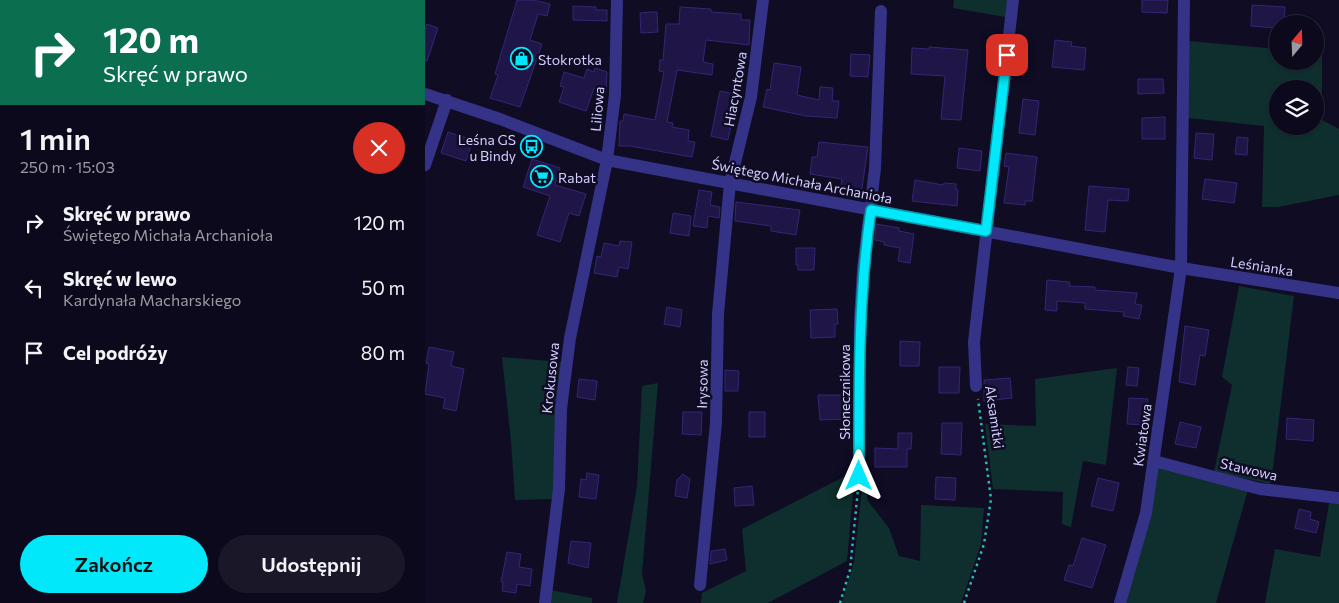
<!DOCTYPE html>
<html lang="pl">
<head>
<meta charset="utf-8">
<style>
  body { margin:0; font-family:Commissioner,sans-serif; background:#191728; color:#f1f3f6; height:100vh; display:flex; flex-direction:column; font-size:19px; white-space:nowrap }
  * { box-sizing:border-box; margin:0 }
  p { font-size:16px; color:#9a9aa3 }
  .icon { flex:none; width:28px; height:28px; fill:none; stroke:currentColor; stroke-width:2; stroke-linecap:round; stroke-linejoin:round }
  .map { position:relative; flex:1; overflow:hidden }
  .drawer { display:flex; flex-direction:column; background:#0b091b; width:425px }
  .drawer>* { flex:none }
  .guide { background:#0b6e4f; color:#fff; overflow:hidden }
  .needle { width:32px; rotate:19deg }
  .controls { position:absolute; left:844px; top:15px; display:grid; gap:10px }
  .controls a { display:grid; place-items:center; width:55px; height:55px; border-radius:50%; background:#0b091b; box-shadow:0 1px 4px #0004,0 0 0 1px #2b2a3a; font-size:25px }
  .pin { position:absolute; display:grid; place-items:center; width:42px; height:42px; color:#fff; margin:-21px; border-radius:10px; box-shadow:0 2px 8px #0006 }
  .me { position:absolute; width:55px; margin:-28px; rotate:0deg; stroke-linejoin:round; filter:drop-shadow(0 0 4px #0008) }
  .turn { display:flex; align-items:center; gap:18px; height:105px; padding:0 20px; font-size:22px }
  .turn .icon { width:65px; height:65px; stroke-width:2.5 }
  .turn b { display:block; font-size:35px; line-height:42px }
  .round { display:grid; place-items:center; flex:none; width:52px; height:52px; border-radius:26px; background:#191728 }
  .summary { display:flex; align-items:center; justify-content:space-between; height:85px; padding:0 20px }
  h1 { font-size:30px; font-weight:600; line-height:38px }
  .primary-button { display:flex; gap:10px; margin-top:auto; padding:10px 20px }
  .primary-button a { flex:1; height:58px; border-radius:30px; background:#00e8fa; color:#111; font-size:20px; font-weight:600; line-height:58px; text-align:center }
  .primary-button a+a { background:#191728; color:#f1f3f6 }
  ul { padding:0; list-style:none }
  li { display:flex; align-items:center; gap:15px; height:65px; padding:0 20px }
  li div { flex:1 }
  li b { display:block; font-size:19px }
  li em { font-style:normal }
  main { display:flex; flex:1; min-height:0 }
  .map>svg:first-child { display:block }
</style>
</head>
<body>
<main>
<section class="drawer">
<div class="guide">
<div class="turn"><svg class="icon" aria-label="right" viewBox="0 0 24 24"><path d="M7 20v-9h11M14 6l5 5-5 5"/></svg><div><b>120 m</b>Skręć w prawo</div></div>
</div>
<div class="summary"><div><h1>1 min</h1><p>250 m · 15:03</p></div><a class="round" style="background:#d93025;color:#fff"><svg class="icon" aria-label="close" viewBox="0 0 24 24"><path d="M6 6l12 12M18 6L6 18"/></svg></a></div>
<ul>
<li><svg class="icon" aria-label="right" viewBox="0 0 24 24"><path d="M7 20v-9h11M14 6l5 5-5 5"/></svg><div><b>Skręć w prawo</b><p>Świętego Michała Archanioła</p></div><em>120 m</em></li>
<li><svg class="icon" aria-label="left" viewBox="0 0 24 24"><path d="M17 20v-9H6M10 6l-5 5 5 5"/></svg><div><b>Skręć w lewo</b><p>Kardynała Macharskiego</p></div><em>50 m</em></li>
<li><svg class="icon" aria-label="arrive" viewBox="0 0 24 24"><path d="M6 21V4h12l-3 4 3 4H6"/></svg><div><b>Cel podróży</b></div><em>80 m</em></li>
</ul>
<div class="primary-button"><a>Zakończ</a><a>Udostępnij</a></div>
</section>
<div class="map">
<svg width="914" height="603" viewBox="0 0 914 603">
  <rect width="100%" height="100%" fill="#0f0c24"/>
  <path fill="#0e2f2d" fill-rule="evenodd" d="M529,0H582L580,17L528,8Z
    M764,41L852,49V61H890V54L897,55V120L914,129V195L853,207H837L839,126L763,118ZM852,89H890V126H852Z
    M814,286L869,296L846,484L789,472L807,385L797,377Z
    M77,357L137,362L129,499L90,500L86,441Z
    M692,368L681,465L658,461L646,527L637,524L638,492L568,489L560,424L611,426L610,379Z
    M233,383L217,574L221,591L218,603H192L212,486L217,386Z
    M729,461L824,486L791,603H695Z
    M430,471L422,561L343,603H276L277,593L321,571L317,529Z
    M438,478L443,501L464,528L474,556L495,561L496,505L559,508L556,544L536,603H417L429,562Z
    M905,497L914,498V603H840L850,549L895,557Z
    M125,590L167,598V603H123Z"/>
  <path fill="#1f1647" stroke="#342675" d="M92,0H108L125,4L122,16L113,14L105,40L117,44L95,107L65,98L73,75L70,74Z
    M717,0H743L742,13L717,12Z
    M827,5L860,7L859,24H852V28L826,26Z
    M148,6L171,7V10H182V21L148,20Z
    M255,7L286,9V12L316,14V20H325L324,45L281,40L278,62L288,64L287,75L252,70L242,122L248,123L247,127L264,130L263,141L270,142L267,157L205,146H194L195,121H198L199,114L230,120L239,72L234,71L235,60H238L241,24H254Z
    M226,12H232L233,32L216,33L215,13Z
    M2,24L13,28L2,61H0V30Z
    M630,40L647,42L646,46L661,48L659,70L627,67Z
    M504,47L543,50L536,120L516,119L520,76L486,74L487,48L504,49Z
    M426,54L445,55L443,77L425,76Z
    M349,63L376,67L372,95L394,100L395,87L408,88L407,101H414L412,118L381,116L338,107L342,89L345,90Z
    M170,68L182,72L181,92L169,88L161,111L134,102L139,87L135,86L139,72L159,78L162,69L169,72Z
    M713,79H738L739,93L713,94Z
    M295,91L309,94L305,111L309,112L303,140L286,136Z
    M598,99L614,101L610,135L594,133Z
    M740,117V139H717V118Z
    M23,132L48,140L41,161L16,153Z
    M771,133L789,134L787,160L769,158Z
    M812,137L823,138L822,155L810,154Z
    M394,142L443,147L436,195L415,192L417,179L385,174L387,157H392Z
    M534,148L557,151L555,171L532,168Z
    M581,153L612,157L607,201H600V205L579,203L584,167L579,166Z
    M107,159L135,168L130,185L161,194L154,216L144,213L135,242L112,235L125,196L98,187Z
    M780,179L812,183L809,203L777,199Z
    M490,180L518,185L519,183L531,184V190H533L532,206L487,201Z
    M664,186L704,189L703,201L683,200L680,232L660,230Z
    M274,190L287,192L285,205L295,207L294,218L283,216L282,228L268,226Z
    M311,202L375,210L371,235L346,231V226L310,221Z
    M248,213L266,216L264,236L245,233Z
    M451,224L474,228V231L489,234L485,263L473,261L475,248L459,245V242L450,240Z
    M195,241L207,242L203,269L194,267L192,277L169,273L172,256L176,257L179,243L194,246Z
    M371,248H390L389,270H373V265H371Z
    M622,280L645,282L644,286L670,287V290L712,293L710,304L717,305L714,319L698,316L699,312L660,309V303L632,301V311L620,310Z
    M242,307L257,310L255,327L239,324Z
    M412,309L413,324H410V337L386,338L385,310Z
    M760,326L784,330L780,356L775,355L770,385L754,382Z
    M475,341L495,342L494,366H475Z
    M4,347L29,352L26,366L39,369L31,411L18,408L20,398L0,394L4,364L1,363Z
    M514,367H535L534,393H514Z
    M703,367L714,368L712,386L701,385Z
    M300,370L314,371L313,391H300Z
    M585,378L587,398L559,401V380Z
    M154,379L172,381L170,400L152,397Z
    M393,395H418L420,419L395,420Z
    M704,398L723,399L720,425L702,424Z
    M258,412H277L276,435L257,434Z
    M324,412H340V437H324Z
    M862,418L889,420L888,441L861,439Z
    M755,422L776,427L771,448L750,444Z
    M517,423H537L536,455L516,454Z
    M473,433H487L486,449H482V467H450V448L473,449Z
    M162,473L174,475L171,499L154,497L156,479L161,480Z
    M258,474L265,479L262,498L250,496L252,480Z
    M511,477L531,478L530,500L510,499Z
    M673,478L694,483L688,511L666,506Z
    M327,486L329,505L310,506L309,488Z
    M874,509L886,512L885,519L894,522L891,533L870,528Z
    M657,538L681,545L667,588L639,580L644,565L648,566Z
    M146,541L166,543L163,568L143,563Z
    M300,549L302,560L285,564L286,551Z
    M82,552L96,554L94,567L107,569L105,586L92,584L91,593L77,591L78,582H76Z"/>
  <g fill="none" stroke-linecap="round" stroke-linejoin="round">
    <path stroke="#23bfb1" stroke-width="2.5" stroke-dasharray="2.5 4" stroke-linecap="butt" d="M415,603L425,570L433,489
      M539,603L559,544L566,499L553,399"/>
    <path stroke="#343387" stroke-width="12" d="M0,94L75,119L182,160L756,268L914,293
      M0,165L22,100
      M551,386L549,342L588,0
      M729,461L835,489L914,498
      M434,476L435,319L438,269L450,168L456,11
      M275,585L291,423L293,314L305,183L326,97L338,0
      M120,603L134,489L136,409L145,338L182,160L190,95L192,0
      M695,603L721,513L756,268L759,0"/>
  </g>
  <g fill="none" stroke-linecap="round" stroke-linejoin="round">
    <defs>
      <path id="route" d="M434,476C434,386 433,299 446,210L561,231L582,55"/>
    </defs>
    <use href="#route" stroke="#0097a2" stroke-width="12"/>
    <use href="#route" stroke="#00e8fa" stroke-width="9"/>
  </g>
  <defs>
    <symbol id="shop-ring" viewBox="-11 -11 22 22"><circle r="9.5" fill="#0f0c24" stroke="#00e8fa" stroke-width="1.5"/><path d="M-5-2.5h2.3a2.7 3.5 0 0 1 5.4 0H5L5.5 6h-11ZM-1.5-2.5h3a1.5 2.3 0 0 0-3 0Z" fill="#00e8fa"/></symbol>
    <symbol id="bus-ring" viewBox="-11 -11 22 22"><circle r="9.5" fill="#0f0c24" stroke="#00e8fa" stroke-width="1.5"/><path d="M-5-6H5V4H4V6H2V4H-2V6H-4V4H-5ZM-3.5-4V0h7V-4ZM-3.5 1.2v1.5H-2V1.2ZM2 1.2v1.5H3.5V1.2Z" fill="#00e8fa"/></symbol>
    <symbol id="supermarket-ring" viewBox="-11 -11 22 22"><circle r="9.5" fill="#0f0c24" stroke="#00e8fa" stroke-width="1.5"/><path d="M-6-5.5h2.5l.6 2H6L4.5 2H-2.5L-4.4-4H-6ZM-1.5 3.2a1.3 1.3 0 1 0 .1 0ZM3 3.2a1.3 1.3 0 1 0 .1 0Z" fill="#00e8fa"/></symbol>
  </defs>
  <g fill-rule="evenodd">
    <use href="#shop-ring" x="84" y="46" width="25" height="25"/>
    <use href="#bus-ring" x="94" y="134" width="25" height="25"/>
    <use href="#supermarket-ring" x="104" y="164" width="25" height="25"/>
  </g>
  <g text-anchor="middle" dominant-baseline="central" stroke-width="5" stroke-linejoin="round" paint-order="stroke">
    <g font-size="14" fill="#d3cfff" stroke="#0f0c24" text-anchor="start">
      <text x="113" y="59">Stokrotka</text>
      <text x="91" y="139" text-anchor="end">Leśna GS<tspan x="91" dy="16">u Bindy</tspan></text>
      <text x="133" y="177">Rabat</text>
    </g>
    <g font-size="14" fill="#d3cfff" stroke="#0f0c24">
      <text transform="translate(310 89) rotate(-80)">Hiacyntowa</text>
      <text transform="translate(172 109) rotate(-85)">Liliowa</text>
      <text transform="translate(377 181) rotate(11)">Świętego Michała Archanioła</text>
      <text transform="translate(837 266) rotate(9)">Leśnianka</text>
      <text transform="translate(125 378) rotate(-84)">Krokusowa</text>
      <text transform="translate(277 384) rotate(-89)">Irysowa</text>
      <text transform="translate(419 392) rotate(-90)">Słonecznikowa</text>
      <text transform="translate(570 417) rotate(82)">Aksamitki</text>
      <text transform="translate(717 435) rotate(-82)">Kwiatowa</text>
      <text transform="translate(824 469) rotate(13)">Stawowa</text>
    </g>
  </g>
</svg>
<div class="controls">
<a><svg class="needle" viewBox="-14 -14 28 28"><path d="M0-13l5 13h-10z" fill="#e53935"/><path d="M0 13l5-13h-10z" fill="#9a9aa3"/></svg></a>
<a><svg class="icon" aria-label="layers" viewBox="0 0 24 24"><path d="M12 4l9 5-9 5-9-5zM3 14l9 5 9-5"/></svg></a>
</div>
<div class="pin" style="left:582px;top:55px;background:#d93025"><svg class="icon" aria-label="arrive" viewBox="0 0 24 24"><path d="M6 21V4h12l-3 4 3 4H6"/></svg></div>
<svg class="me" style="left:434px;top:476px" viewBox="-20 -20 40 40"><path d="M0-17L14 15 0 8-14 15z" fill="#00e8fa" stroke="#fff" stroke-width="4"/></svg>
</div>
</main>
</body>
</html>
